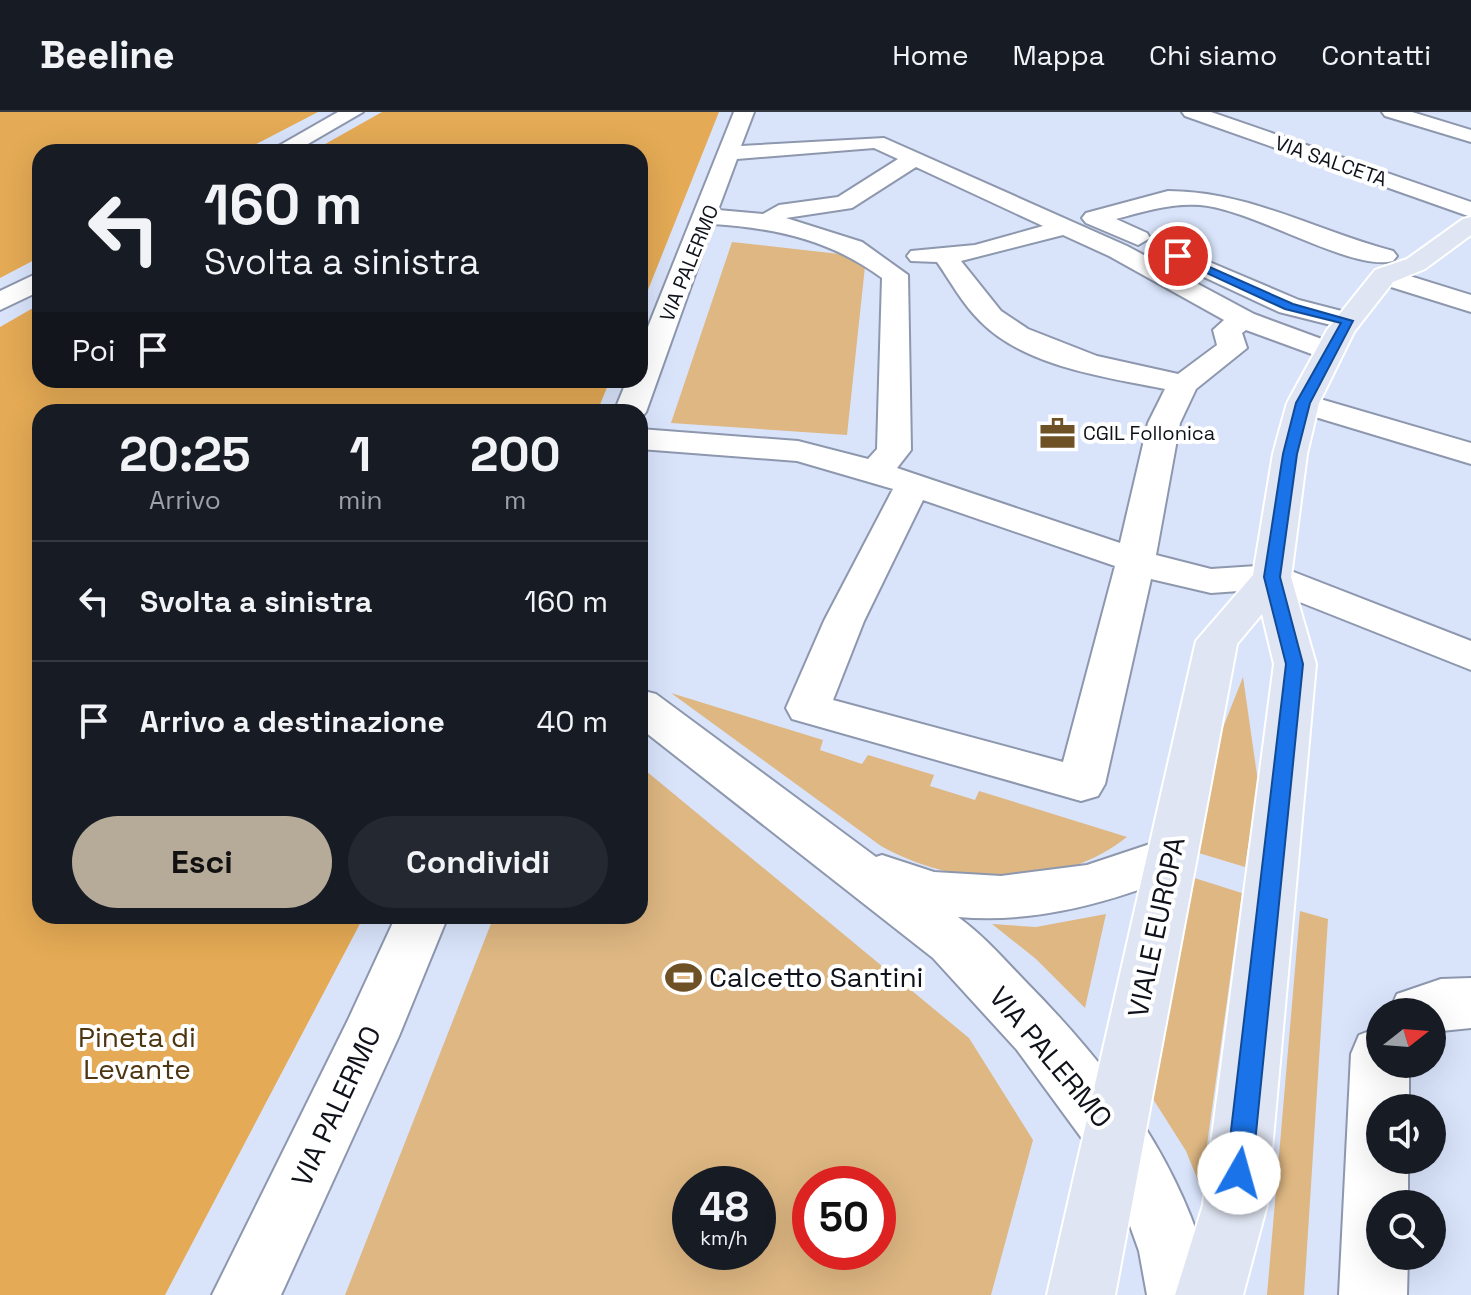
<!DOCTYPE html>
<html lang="it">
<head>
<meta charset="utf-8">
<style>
  body { margin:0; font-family:"Space Grotesk",sans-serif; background:#242831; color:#f1f3f6; height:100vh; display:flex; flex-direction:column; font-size:30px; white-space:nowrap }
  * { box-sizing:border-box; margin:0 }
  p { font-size:26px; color:#9ea1a6 }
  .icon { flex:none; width:44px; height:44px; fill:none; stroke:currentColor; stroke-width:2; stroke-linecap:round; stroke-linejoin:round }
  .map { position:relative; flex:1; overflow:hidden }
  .sheet { position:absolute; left:32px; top:292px; width:616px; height:520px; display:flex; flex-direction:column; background:#171b24; border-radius:24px; box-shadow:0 8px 32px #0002 }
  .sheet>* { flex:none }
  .hud { position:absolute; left:32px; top:32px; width:616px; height:244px; border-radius:24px; box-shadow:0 8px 32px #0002; background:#171b24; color:#f1f3f6; overflow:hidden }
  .needle { width:52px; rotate:73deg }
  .fabs { position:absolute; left:1366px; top:886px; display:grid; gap:16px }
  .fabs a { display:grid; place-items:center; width:80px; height:80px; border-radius:50%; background:#171b24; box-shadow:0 8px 32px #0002; font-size:40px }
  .speed { position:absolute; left:672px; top:1054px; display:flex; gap:16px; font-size:40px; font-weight:700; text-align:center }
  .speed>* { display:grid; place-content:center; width:104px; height:104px; border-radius:50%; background:#171b24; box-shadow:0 8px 32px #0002; line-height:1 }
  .speed small { font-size:20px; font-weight:400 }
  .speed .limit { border:12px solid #d22; background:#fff; color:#111 }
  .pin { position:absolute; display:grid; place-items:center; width:68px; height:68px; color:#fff; margin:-34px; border:4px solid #fff; border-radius:50%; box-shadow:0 2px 8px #0007 }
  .me { position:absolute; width:88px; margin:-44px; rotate:7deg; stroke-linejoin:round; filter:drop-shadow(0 0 6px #0008) }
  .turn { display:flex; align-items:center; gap:28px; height:168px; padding:0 40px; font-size:36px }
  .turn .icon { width:104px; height:104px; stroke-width:2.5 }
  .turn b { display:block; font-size:56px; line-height:68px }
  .then { display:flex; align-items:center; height:76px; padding:0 40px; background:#0003; gap:16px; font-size:30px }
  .eta { display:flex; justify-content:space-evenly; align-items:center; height:136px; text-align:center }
  .eta b { font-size:48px; font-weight:700; line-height:56px }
  .primary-button { display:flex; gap:16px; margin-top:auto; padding:16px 40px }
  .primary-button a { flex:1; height:92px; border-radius:48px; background:#b6aa98; color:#111; font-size:32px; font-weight:700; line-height:92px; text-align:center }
  .primary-button a+a { background:#242831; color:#f1f3f6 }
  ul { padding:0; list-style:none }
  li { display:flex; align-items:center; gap:24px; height:120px; padding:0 40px; border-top:2px solid #363941 }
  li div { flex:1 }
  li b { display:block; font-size:30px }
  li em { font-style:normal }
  header { display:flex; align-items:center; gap:48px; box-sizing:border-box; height:112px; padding:0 40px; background:#171b24; border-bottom:2px solid #363941 }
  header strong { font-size:38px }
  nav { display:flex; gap:44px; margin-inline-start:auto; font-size:28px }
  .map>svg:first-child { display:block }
</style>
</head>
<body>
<header>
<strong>Beeline</strong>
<nav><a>Home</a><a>Mappa</a><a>Chi siamo</a><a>Contatti</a></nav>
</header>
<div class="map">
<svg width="1471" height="1183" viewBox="0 0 1471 1183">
  <rect width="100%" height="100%" fill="#d9e4fb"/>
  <path fill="#deb782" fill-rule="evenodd" d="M732,130L866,145L847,323L671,311Z
    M1243,565L1258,670L1245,755L1192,739L1207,656Z
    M671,581L823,628L820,638L862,652L868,643L934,663L930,674L975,688L979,679L1127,725C1057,780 956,776 881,734Z
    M640,654L969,926L1033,1028L991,1183H345L494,804H640ZM690,1072H758V1140H690ZM810,1072H878V1140H810Z
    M1188,764L1242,781L1201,1076L1186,1039L1148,979Z
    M1300,799L1328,807L1304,1183H1267Z
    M1106,802L1085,896L1036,847L992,812L1036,815Z"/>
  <path fill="#e4aa55" d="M0,0H318L241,40H40V145L0,166Z
    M382,0H719L640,198V40H311Z
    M40,192V268H610L597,300H40V804H364L165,1183H0V215Z"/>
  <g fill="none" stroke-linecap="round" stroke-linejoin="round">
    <defs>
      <path id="minor" d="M338,0H363L294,40H268Z
        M734,0H754L741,34L884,26L1127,134L1254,202L1338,233L1343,239L1338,245L1328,248L1246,218L1242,221L1247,236L1196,277L1180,311L1156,443L1211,457L1272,453L1286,457L1471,529V558L1267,477L1211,481L1151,467L1105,672L1098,684L1081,689L792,607L786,596L824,509L893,377L797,349L640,337V317L798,329L868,347L877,337L882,166C831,128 775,116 713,112L646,300L640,307V300H614L627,268H640V235ZM874,36L898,47L838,85L779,93L763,102L718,98L737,47ZM916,55L1043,114L975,133L911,139L907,144L911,149L937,150C951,170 963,193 981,210C1026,255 1106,265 1165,277L1148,311L1120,431L897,356L911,338L908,163L862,130L786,106L852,96ZM1063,123L1109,144L1224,208L1213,218L1217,233L1178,262L1097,244L1028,217L1001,199L961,149ZM923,388L1115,454L1063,650L833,588L864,509Z
        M1182,0H1211L1471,90V105L1185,4Z
        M1382,0H1412L1471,18V30L1385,4Z
        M1168,79C1248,79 1317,119 1393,139L1397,144L1393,149C1351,160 1253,97 1200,93C1171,91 1145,99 1116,107L1147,121L1150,126L1138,133L1086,111L1082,106L1086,101Z
        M1200,146L1299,188L1357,203L1361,209L1357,215L1347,217L1279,200L1191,159L1187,154Z
        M1384,156L1471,183V200L1375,170L1371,164L1375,158Z
        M40,160V179L0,198V179Z
        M1303,282L1471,331V352L1292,298L1287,291L1292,284Z
        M640,578L656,582L876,745L882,743L934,760L1001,764L1087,753L1171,725L1189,731L1196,745L1189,759C1115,789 1038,812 958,805C983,823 1003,846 1024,868C1115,960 1187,1056 1215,1183H1147L1139,1139L1124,1097L1091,1039L1017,938L933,846L640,616Z
        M396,804H448L399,924L281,1183H212L348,908Z
        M1471,866V916L1432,920V900H1389L1397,882L1441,867Z
        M1380,915V952H1409V996H1380V1048H1408V1092H1380V1144H1408L1407,1183H1339L1351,942L1359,923Z"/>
      <path id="major" d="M1471,105V123L1425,157L1393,170L1354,220L1319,291L1307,342L1291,465L1316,552L1267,1093L1243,1183H1175L1203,1093L1274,552L1262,502L1237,532L1115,1183H1047L1196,529L1253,463L1273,342L1287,291L1327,218L1375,158L1407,147L1463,107Z"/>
    </defs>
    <use href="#minor" stroke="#8d97ad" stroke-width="4"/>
    <use href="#major" stroke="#fff" stroke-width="4"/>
    <use href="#minor" fill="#fff" fill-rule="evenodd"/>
    <use href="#major" fill="#dfe5f2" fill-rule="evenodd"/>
  </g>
  <path fill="#1a73e8" stroke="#114b97" stroke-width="2" d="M1178,141L1293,192L1353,209L1310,291L1297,342L1280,465L1303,552L1252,1061L1248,1070L1239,1074L1229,1070L1226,1061L1286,552L1264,465L1283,342L1296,291L1341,211L1285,197L1174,146Z"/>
  <defs>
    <symbol id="office-bare" viewBox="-9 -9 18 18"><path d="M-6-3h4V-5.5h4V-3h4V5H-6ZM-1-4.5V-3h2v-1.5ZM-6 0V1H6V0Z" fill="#6f5126" stroke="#fff" stroke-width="2.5" paint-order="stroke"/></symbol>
    <symbol id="stadium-bare" viewBox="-9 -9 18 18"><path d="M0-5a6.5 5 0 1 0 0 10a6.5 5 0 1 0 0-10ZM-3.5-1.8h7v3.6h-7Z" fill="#6f5126" stroke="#fff" stroke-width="2.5" paint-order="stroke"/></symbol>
  </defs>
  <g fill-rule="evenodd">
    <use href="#office-bare" x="1032" y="296" width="51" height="51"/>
    <use href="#stadium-bare" x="658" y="840" width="51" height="51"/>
  </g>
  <g text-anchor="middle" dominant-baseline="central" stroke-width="8" stroke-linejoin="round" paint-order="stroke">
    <g font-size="20" fill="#0f121a" stroke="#fff">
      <text transform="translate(1331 49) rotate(19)">VIA SALCETA</text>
      <text transform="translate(689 151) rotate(-68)">VIA PALERMO</text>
    </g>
    <g font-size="20" fill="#0f121a" stroke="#fff" text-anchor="start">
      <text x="1083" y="321">CGIL Follonica</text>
    </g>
    <g font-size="28" fill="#0f121a" stroke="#fff">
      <text transform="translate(1156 815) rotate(-78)">VIALE EUROPA</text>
      <text transform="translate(1051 945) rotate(50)">VIA PALERMO</text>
      <text transform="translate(336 994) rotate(-65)">VIA PALERMO</text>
    </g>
    <g font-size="28" fill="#0f121a" stroke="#fff" text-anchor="start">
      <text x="709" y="865">Calcetto Santini</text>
    </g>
    <g font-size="28" fill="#4d3611" stroke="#fff">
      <text x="137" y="925">Pineta di<tspan x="137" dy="32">Levante</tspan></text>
    </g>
  </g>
</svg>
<div class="fabs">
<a><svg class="needle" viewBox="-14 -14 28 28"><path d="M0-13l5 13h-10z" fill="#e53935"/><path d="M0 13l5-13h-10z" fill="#9ea1a6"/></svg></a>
<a><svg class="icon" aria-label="sound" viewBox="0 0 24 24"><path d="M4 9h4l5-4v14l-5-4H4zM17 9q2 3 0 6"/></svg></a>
<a><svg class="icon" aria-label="search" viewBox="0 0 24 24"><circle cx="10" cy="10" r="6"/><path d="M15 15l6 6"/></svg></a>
</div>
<div class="speed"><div>48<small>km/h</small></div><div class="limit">50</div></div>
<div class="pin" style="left:1178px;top:144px;background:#d93025"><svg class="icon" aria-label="arrive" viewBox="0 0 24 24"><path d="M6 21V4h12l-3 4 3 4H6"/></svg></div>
<svg class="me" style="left:1239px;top:1061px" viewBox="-20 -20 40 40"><circle r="19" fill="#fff"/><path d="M0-13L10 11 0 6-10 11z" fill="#1a73e8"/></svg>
<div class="hud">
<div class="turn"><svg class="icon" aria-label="left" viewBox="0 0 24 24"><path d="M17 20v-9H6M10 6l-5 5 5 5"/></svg><div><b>160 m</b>Svolta a sinistra</div></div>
<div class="then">Poi<svg class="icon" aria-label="arrive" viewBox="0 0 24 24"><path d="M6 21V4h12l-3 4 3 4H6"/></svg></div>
</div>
<section class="sheet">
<div class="eta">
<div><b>20:25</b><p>Arrivo</p></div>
<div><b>1</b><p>min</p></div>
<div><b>200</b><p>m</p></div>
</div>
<ul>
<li><svg class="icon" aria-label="left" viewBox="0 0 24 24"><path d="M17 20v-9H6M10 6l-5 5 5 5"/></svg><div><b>Svolta a sinistra</b></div><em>160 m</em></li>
<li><svg class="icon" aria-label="arrive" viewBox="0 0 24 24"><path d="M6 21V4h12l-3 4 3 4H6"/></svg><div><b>Arrivo a destinazione</b></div><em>40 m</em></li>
</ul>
<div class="primary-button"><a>Esci</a><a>Condividi</a></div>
</section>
</div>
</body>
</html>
